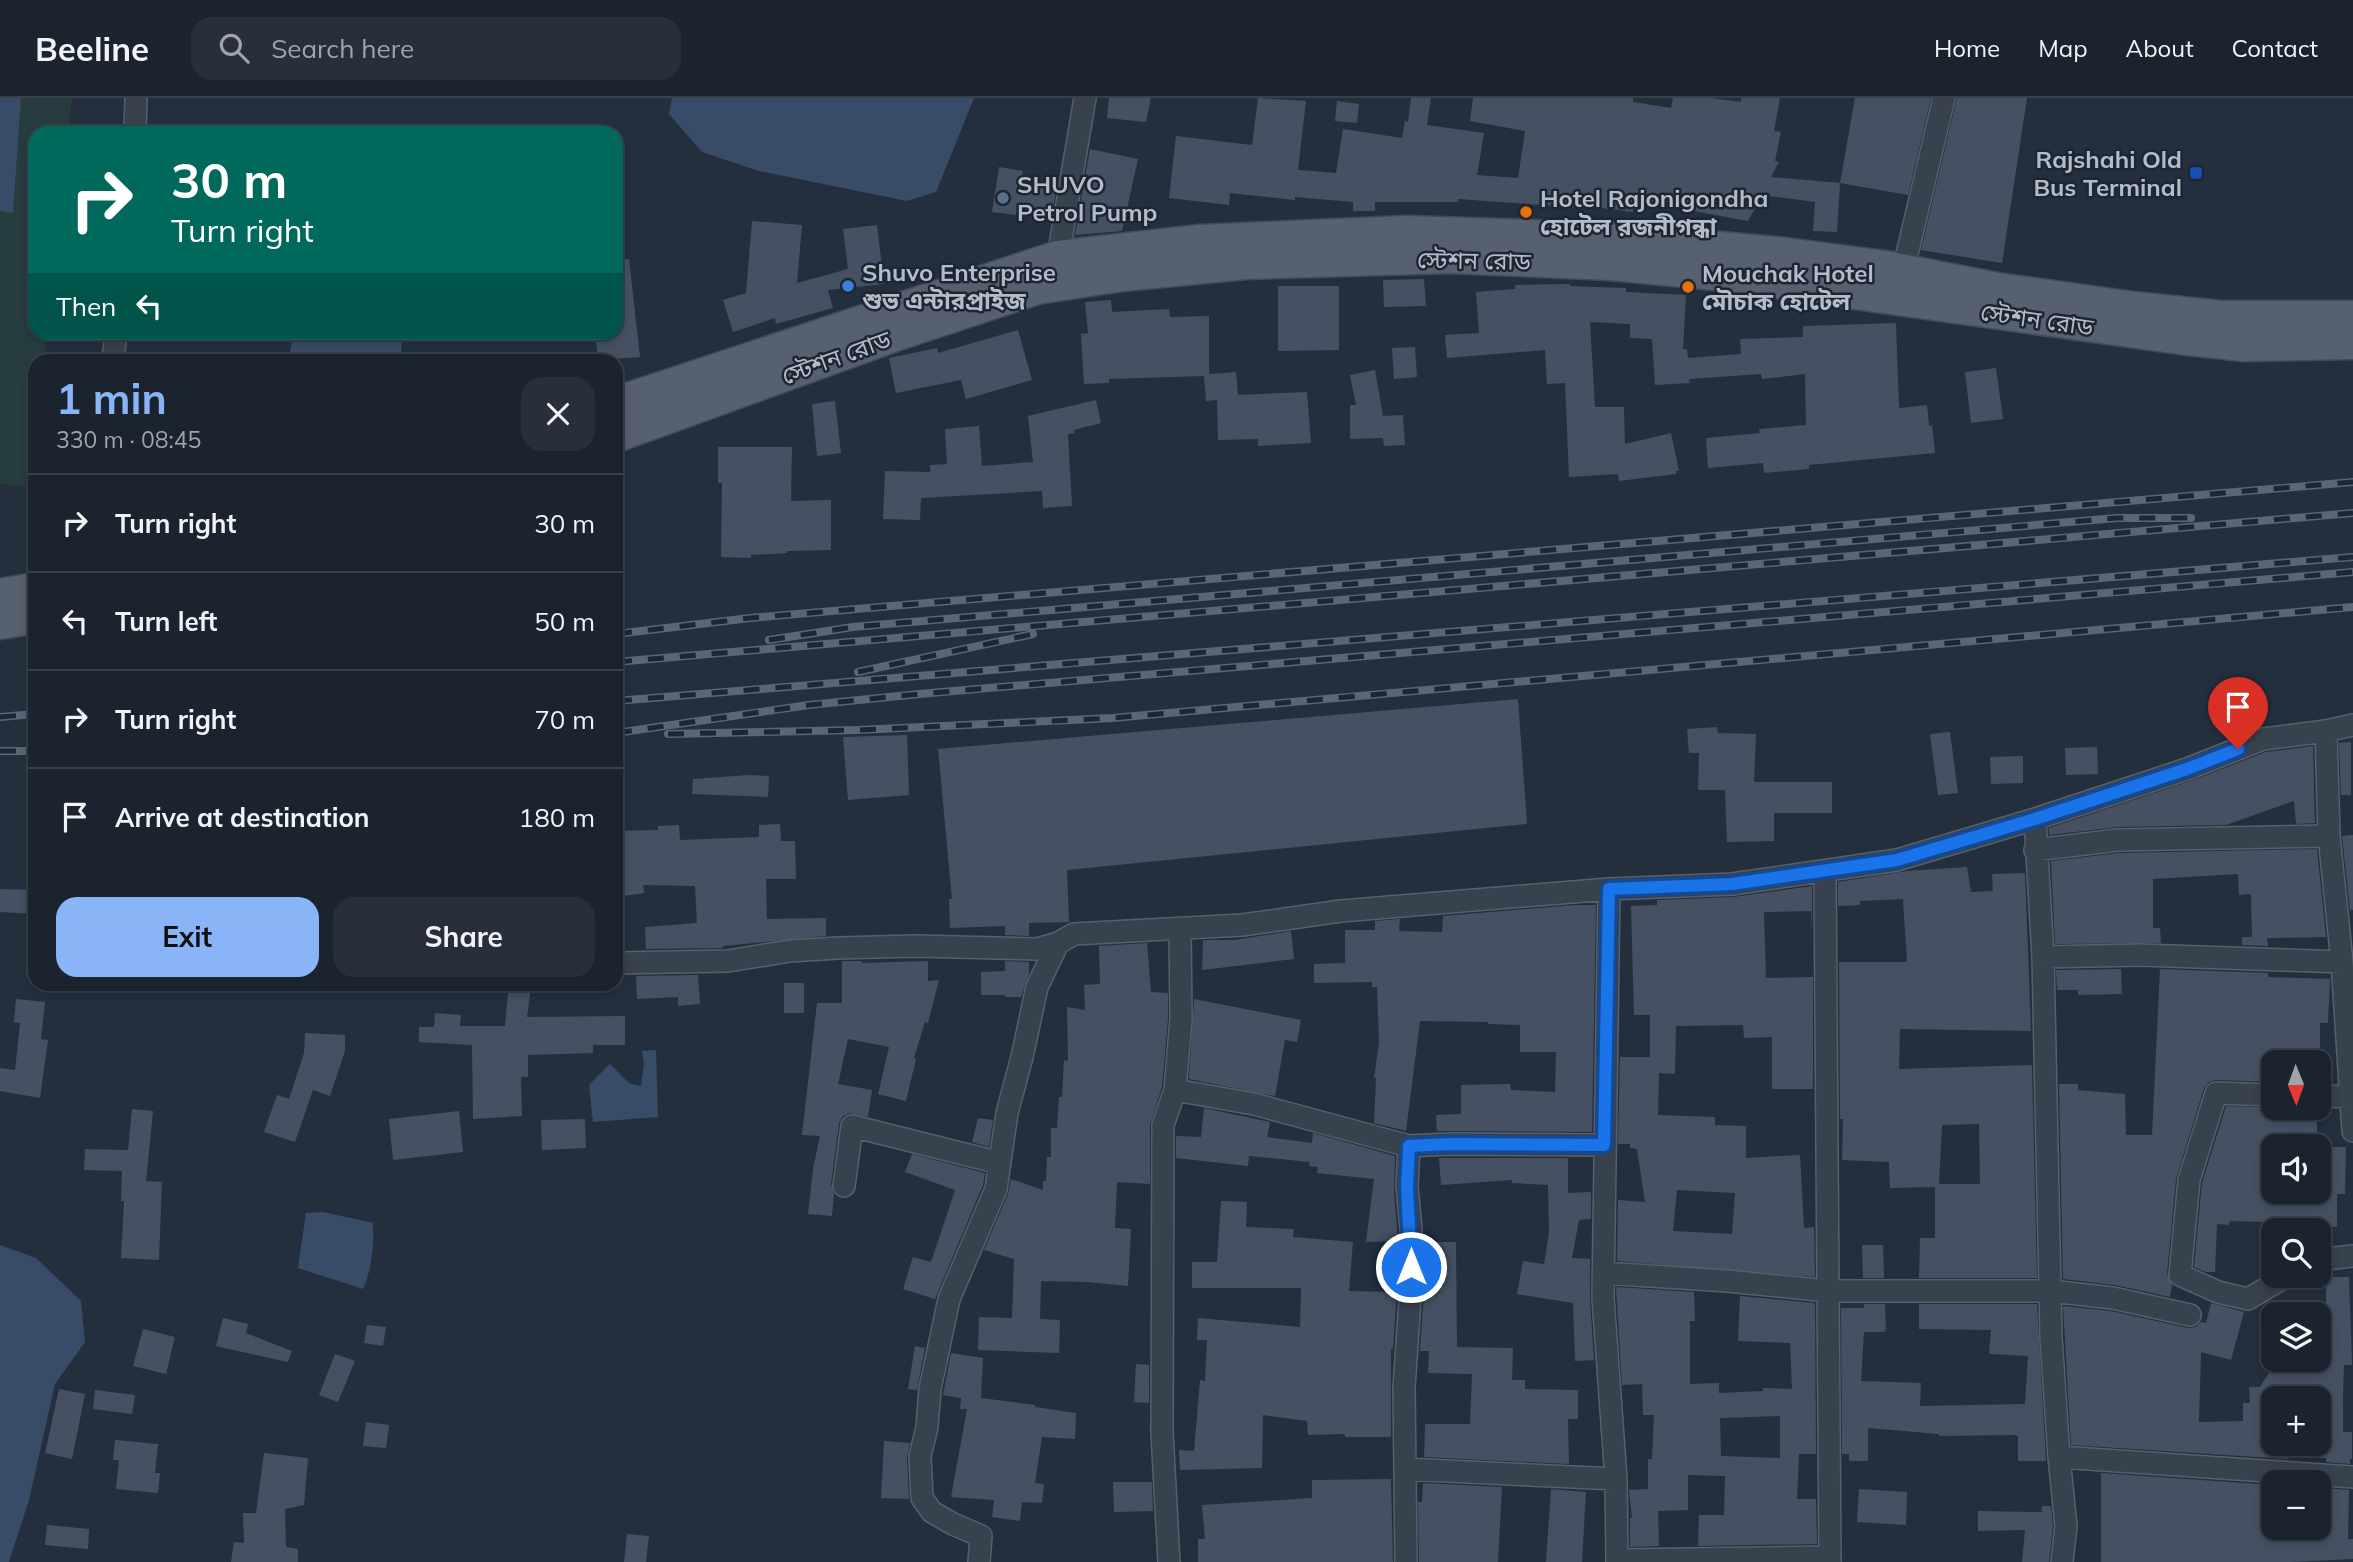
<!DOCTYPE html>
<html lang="en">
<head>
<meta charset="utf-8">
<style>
  body { margin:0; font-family:Mulish,"Noto Sans Bengali",sans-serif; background:#282f3a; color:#f1f3f6; height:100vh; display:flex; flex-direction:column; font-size:26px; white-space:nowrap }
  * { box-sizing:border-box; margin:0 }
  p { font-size:23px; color:#a0a4aa }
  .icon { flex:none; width:38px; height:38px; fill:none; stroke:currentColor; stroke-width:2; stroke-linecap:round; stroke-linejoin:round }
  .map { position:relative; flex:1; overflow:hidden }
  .details { position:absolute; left:28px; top:256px; width:595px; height:637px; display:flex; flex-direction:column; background:#1b232e; border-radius:21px; box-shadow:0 4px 10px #0003,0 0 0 2px #39404a }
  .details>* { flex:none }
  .banner { position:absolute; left:28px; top:28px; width:595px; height:214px; border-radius:21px; box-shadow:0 4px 10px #0003,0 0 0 2px #39404a; background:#00695c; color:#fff; overflow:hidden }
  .needle { width:46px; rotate:179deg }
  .fabs { position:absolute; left:2261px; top:952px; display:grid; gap:14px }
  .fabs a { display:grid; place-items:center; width:70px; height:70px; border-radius:14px; background:#1b232e; box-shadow:0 4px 10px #0003,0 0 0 2px #39404a; font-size:35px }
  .pin { position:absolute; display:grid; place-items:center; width:60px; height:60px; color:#fff; margin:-72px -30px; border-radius:50% 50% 50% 0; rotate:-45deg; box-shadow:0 0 7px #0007 }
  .pin .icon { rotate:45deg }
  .me { position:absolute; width:77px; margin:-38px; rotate:0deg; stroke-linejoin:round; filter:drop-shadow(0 0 5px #0008) }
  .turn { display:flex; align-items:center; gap:24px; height:147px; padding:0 28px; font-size:32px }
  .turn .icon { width:91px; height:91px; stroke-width:2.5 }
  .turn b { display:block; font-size:49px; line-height:60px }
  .then { display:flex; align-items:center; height:66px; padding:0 28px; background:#0003; gap:14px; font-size:26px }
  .round { display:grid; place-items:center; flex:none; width:74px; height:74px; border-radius:21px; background:#282f3a }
  .overview { display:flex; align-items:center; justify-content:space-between; height:119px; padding:0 28px }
  h1 { font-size:42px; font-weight:700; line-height:52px; color:#8ab4f8 }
  .button { display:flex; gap:14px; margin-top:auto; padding:14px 28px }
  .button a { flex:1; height:80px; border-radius:21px; background:#8ab4f8; color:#111; font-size:28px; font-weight:700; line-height:80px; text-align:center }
  .button a+a { background:#282f3a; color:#f1f3f6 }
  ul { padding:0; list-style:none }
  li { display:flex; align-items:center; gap:21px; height:98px; padding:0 28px; border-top:2px solid #39404a }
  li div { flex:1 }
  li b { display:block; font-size:26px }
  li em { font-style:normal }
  header { display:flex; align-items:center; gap:42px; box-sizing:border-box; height:98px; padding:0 35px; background:#1b232e; border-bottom:2px solid #39404a }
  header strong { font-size:33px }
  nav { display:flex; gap:38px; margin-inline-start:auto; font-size:24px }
  .search { width:490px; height:63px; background:#282f3a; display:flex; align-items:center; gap:18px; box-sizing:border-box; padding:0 24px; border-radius:21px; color:#a0a4aa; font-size:26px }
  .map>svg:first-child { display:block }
</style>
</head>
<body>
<header>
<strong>Beeline</strong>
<div class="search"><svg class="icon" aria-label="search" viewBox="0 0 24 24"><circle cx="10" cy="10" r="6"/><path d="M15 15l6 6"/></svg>Search here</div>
<nav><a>Home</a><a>Map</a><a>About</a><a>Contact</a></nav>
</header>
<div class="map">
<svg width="2353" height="1464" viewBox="0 0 2353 1464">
  <rect width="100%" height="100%" fill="#242f3e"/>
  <path fill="#263c3f" d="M0,0H72L68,35H35V234L47,235L44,262H35V347L31,389L0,386Z"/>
  <path fill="#394c67" d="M0,0H21L13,115L0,113Z
    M672,0H974L936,94L907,103L759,73L702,54L669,16Z
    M293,235H402L401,262H289Z
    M656,952L658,1019L593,1024L589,987L610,966L629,985L641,988L644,966L642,953Z
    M323,1114L373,1125C374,1149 372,1170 363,1191L298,1170L306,1115Z
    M0,1147L36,1160L81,1203L85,1244L55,1286L29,1402L9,1464H0Z"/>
  <path fill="#455162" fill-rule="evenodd" d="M1109,0H1151L1146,24L1107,20Z
    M1258,0L1306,3L1298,72L1336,75L1343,31L1402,40L1405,23L1408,24L1411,0H1431L1427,27L1484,35L1477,77L1518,80L1525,33L1470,23L1473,0H1633V4L1671,10L1673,0H1711L1741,4V0H1780L1774,33L1781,34L1775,63L1779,64L1771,79L1840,85L1855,0H1931L1908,97L1840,85L1837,134L1813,133L1815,104L1762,97L1748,123L1634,102L1633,114L1585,108V110L1458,101V104H1375V113H1353V104L1295,99V102L1230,95L1229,107L1169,100L1176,38L1252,47Z
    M1957,0H2027L2002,165L1921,152Z
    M1337,3L1359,6L1357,25L1335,23Z
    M1090,51L1138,61L1122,133L1075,137Z
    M999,69L1023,73L1021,86L1056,93L1051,123L1016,115V117L992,114Z
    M752,123L802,127L797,185L848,171L843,131L877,127L884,186L828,192L833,210L776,226L775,220L733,234L723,202L746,195Z
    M629,161L640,259L598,262L595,234H616V162Z
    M1424,181L1426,208L1384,209L1383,182Z
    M1570,186V188L1626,190V194L1686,197L1683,251H1687L1688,260L1741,256L1740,241L1803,239V228L1896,225L1899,310L1927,307L1929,328L1932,327L1935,355L1809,367V371L1764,375L1763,365L1708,370L1706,340L1760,335L1759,331L1806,327L1805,276L1762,281L1761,276L1689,281L1690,285L1655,287L1652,241L1630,240V226L1590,224L1595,309H1624L1625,346L1671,335L1679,373H1676V376L1619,383L1618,376L1569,379L1565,285L1547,286L1545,252L1447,260L1445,237L1479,235L1476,194L1515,191V187Z
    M1278,188H1339V252L1278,253Z
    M1111,202L1112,214L1169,211L1170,219L1209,218V276L1236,274L1238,297L1307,294L1311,345L1258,348V341L1218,342L1217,302L1206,303L1204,278L1109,281V285L1084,286L1081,236L1088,235L1085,204Z
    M1018,232L1032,282L966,301L961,282L896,295L889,260L937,250L938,255Z
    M1415,249L1417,279L1394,281L1392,250Z
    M1996,270L2003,321L1971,325L1965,274Z
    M1375,272L1383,318L1403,317L1405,347L1384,348L1383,340L1350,341V307H1356L1350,277Z
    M1096,302L1101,325L1074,332L1075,335L1068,336L1072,408L1043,410L1042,393L921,400L920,422L883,421L885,373L930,374V367L947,366L945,331L979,328L982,368L1033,364L1028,318Z
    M835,303L841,355L817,358L812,306Z
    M718,349H792L791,403L831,402V452L787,453V455L751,457V460L721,459L722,385H718Z
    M1518,601L1527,726L1067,772L1069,824L1029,825V838L1005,837V828L950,830L949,801H952L938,651Z
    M1717,629L1718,635L1756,636L1754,684H1832V715H1774V743L1727,744L1725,692H1698L1699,655H1689L1687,631Z
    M1950,634L1958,695L1938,697L1930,636Z
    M907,637L909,697L848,702L843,639Z
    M2351,644V697H2341L2339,645Z
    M2313,648L2315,725L2296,726L2294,703L2226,727L2118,729L2049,737V730L2191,683L2266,654Z
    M2097,649L2098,676L2066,677L2065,650Z
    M2023,658V685L1991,686L1990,659Z
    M749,677L769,678L768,699L692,696L693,681Z
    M780,726L781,743H795L796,781H766L767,821L826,820V838L723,848V850L646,851L645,829L697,825L695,788L643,787L644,795L616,799V733L658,732V728L679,727L680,742L759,739V727Z
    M2353,737V812H2350L2342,738Z
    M2317,751L2326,839L2267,840L2268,848L2242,847V839H2252L2251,796L2239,797L2238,776L2153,781V830H2160L2161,845L2055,846L2051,763L2119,755Z
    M1967,769L1971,794L1993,793L1992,776L2025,775L2031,933L1900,931L1899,971L2032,967L2037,1180H1919L1920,1140H1935V1089L1890,1090L1889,1064L1842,1062L1843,1021H1840L1839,864H1907L1903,801L1860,803V807L1838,808V784L1907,773ZM1979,1026L1980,1086H1939L1942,1027Z
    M1812,788V835L1811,813L1764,814L1766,880L1813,879V991H1772V939L1744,940L1743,927L1676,928L1675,976L1659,975L1658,1017L1715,1019V1027L1746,1028V1060L1800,1057L1804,1130L1814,1129L1815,1179L1617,1163L1618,1102L1645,1104L1637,1051L1630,1050V1046H1618L1620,959H1650V917H1634L1631,808L1657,807V802L1733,799ZM1677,1092L1735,1095L1732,1136L1673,1133Z
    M0,791L35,792V816L0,814Z
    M1574,807H1596L1592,1034L1437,1033L1436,1017L1461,1016V987L1510,986L1511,992L1555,994L1556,954H1520V927L1488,926V924L1420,923L1406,1033L1374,1025L1376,980H1374L1379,945L1377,889H1372V884L1314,885V866L1345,865V832H1375V823L1400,821L1399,833L1442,834L1443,818Z
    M1291,833L1294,861L1202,872L1203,842H1235Z
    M1147,845L1151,894L1168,895V921L1162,989L1150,1027V1086L1117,1084L1115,1130L1131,1131L1128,1188L1087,1184L1041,1183L1040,1221L1060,1222L1059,1255L978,1252L979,1219L1012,1220L1014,1161L984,1152L1008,1096L1011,1081L1043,1092V1083H1046L1047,1059H1051V1030H1057L1059,999H1062L1064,962L1068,963L1067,909L1085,912L1084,887L1100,886L1099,848Z
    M842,863H862V865L928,863V883L939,882L928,925L925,924L914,960L916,961L906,1003L878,996L889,949L848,941L838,986L872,992L868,1019L849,1015L842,1019L839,1026L831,1086L834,1096L832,1118L808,1116L813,1071L820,1038L802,1037L817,905H842Z
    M1005,863L1029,864V876L1021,899H1005V897H981V874L1005,873Z
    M2121,871L2122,896L2078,897V892H2057L2056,872Z
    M2160,871L2268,875V879L2330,881L2328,925H2320V964H2273V984L2216,982L2209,984L2204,990L2176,1081L2167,1176L2172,1186L2170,1199L2115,1187L2063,1181L2059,986H2078V992L2125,996L2126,1037H2152Z
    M698,877L700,906L678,908V899L637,901L636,878Z
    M784,885H804V915H784Z
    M509,886L531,888L527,919L625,918V947H593V955L528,957V979H521L522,1018L473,1021L472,947L419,944V929H434L435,915L461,917L460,928H505Z
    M16,901L45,904L41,941L48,942L40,1000L0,993V970L15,972L20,925L14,924Z
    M1194,901L1301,922L1297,944L1285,942L1275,998L1189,981Z
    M305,935L345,937V953L330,998L313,992L295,1044L264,1034L277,997L289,1001L304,955Z
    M2226,1008L2317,1011V1047L2273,1048V1094H2319V1049H2346L2345,1096H2337V1129L2291,1128V1132H2267V1124L2230,1123L2229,1127L2217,1126L2215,1174H2206L2194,1169L2202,1085Z
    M1204,1010L1270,1024L1267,1039L1312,1045L1313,1035L1395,1058L1394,1093L1398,1143L1366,1144L1374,1081L1317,1075L1318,1069L1309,1068L1310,1064L1249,1058L1248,1068L1176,1060V1038L1201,1039Z
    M132,1011L153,1013L146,1083L162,1084L159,1162L121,1160L124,1103H121L122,1073L84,1072L85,1051L128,1052Z
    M459,1013L463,1054L393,1062L389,1021Z
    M978,1020L993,1022L989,1049L972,1044Z
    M585,1021L586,1050L542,1052L541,1022Z
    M912,1056L985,1075L983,1087L935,1201L903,1191L913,1159L931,1164L955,1092L905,1074Z
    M1439,1060H1568V1095L1591,1094V1121L1579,1122L1572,1160L1590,1161V1201L1594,1262L1575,1263L1573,1205L1517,1196L1523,1163L1544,1166L1549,1135L1548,1087L1512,1085V1082L1441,1087Z
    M1221,1103L1247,1104L1246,1129L1294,1131L1293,1139L1353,1144L1349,1193L1397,1194L1393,1251H1391V1339H1345V1336L1308,1337L1307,1323L1263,1317L1262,1370L1180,1372L1179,1352L1194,1353L1200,1282L1205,1283L1207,1242H1197L1198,1220L1300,1229L1301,1190H1192V1164H1217Z
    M1434,1144H1456L1457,1249L1513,1250L1512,1282H1525V1291L1578,1292V1321H1568L1569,1366L1424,1359L1425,1326H1470L1472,1276L1428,1275L1429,1253H1420L1424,1194H1434Z
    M1862,1147H1883L1884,1180H1863Z
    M2326,1179H2349L2352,1267H2344L2343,1294V1334H2352V1361H2350V1366L2326,1364V1360H2319V1300H2273V1346H2290L2288,1361L2071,1347L2063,1208L2111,1213L2188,1230L2195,1229L2201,1224L2206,1225L2211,1205L2244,1214L2231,1262L2201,1254L2199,1324L2243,1323V1305H2250L2249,1289H2260L2277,1262H2319V1223L2326,1224Z
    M1616,1189L1694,1194L1695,1223H1690V1286L1719,1285V1295L1763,1293V1290L1792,1291L1790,1245L1738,1243L1740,1198L1815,1205L1816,1356H1799L1797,1401H1816L1817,1446L1698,1448L1699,1417H1724L1725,1378L1688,1377V1412L1658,1413L1659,1448L1630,1449V1420H1632L1629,1392L1648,1391V1361H1652L1654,1317H1643L1642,1286L1622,1287ZM1780,1318V1360L1721,1358L1720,1320Z
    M1864,1206H1885L1886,1231L1884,1234H1864L1861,1283L1921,1285L1920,1308L2025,1306L2028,1258L1989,1256L1991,1232L1919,1231V1206H2037L2046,1363H2018V1338L2015,1337L1939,1338V1336L1868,1330V1363H1849V1356H1842L1841,1210H1864Z
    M223,1220L248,1226L246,1235L292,1253L288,1264L216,1248Z
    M367,1227L386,1229L383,1248L364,1245Z
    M143,1231L175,1239L166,1276L133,1268Z
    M915,1248L925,1250L917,1292L908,1291Z
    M951,1255L983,1260L981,1300L1035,1307V1309L1076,1315L1075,1341L1042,1339L1035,1385L1044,1386L1042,1405L1022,1404L1020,1423L992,1419L994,1402L951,1399L967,1311H960L961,1300L943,1297Z
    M335,1256L355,1263L338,1304L319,1297Z
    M1136,1266L1149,1267V1305L1134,1304Z
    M59,1291L85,1296L72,1361L45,1355Z
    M95,1292L135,1297L132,1316L93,1311Z
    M366,1324L389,1327L386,1350L363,1348Z
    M115,1342L158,1346L155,1375H160L158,1395L116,1391L119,1362H113Z
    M884,1343L910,1345L907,1359L909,1401L881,1400Z
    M264,1355L308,1360L304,1407L285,1411L286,1449L298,1451V1464H231L234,1444L244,1445L243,1415H256Z
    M2101,1375L2273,1387V1430H2319V1408H2324L2325,1390L2349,1392L2348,1441H2353V1461L2290,1464H2101Z
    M1391,1381L1393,1464H1198V1441H1205L1202,1407L1312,1400V1382Z
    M1113,1384H1152L1153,1413L1114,1414Z
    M1423,1385L1502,1389L1498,1464H1419L1418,1404H1422Z
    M1551,1391L1586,1394L1582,1464H1546Z
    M1859,1391L1907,1394L1906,1427L1857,1424Z
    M2042,1408H2051L2053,1428L2049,1464H2022L2025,1432L1978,1433V1413L2042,1414Z
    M47,1427L89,1431L88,1451L45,1447Z
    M627,1436L649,1438L646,1464H624Z"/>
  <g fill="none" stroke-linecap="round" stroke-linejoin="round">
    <defs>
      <path id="minor" d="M135,35L136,0
        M1058,159L1085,0
        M1903,173L1944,0
        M113,262L116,234
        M2326,633L2329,738L2342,864L2353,1033
        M2035,721L2043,859L2051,1239L2059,1359L2066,1428L2062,1464
        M2035,752L2118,742L2329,738
        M1825,773L1830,1464
        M1609,791L1603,1200L1616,1381L1617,1464
        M2043,859L2141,857L2342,864
        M616,865L728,863L790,853L838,850L915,848L1037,851L1058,845L1074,836L1242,827L1341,813L1609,791L1732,786L1897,762L2035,721L2187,671L2263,641L2326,633L2353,627
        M1175,992L1254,1006L1409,1048L1450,1046L1604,1047
        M2273,997L2216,995L2189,1082L2180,1177L2218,1194L2248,1201L2287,1178
        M2319,998L2352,999
        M844,1088L852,1028L1000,1065
        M2319,1164L2326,1161L2353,1158
        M1603,1175L1727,1183L1828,1193H2050L2113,1200L2190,1217
        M2059,1359L2353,1379
        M1405,1371L1616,1381
        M1617,1462L1830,1459
        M979,1464L981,1438L953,1426L932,1414L922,1400L920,1358L927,1329L930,1291L949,1201L996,1091L1007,1015L1022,959L1037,889L1058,845
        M1169,1464L1162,1334L1163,1027L1175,992L1181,921L1180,831
        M1406,1464L1404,1289L1411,1188V1131L1407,1088L1409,1048"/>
      <path id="primary" d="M616,305L1058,159L1200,143L1406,134L1623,141L1786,156L1885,169L1997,191L2134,210L2221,219H2353
        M616,338L898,236L1037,190L1122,177L1246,165L1450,159L1611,166L1726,177L2180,240L2244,247L2353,245
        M0,497L35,491
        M0,525L35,519"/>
    </defs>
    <use href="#minor" stroke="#565f6c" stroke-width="24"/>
    <use href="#primary" stroke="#414a57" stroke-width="35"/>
    <use href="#minor" stroke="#38414e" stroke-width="21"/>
    <use href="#primary" stroke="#56606e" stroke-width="32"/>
    <defs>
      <path id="rail" d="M616,536L750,520L2353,384
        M769,542L853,529L2117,420H2191
        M616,564L2353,415
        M858,574L1033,536
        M616,603L2353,459
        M0,619L35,616
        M616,635L809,607L919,596L2353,474
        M668,636L858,632L1113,620L2353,509
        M0,653H35"/>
    </defs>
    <use href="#rail" stroke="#5a6575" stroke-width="8"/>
    <use href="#rail" stroke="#1d2633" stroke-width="5" stroke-dasharray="16" stroke-linecap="butt"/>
  </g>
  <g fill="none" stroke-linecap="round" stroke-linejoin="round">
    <defs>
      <path id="route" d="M1411,1169L1407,1088L1409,1048L1450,1046L1604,1047L1609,791L1732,786L1897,762L2035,721L2187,671L2238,651"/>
    </defs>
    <use href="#route" stroke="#114b97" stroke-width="18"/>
    <use href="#route" stroke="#1a73e8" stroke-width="12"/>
  </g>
  <rect fill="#1a4fb4" stroke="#1d2633" stroke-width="2.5" x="2189" y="68" width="14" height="14" rx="3.5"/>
  <circle fill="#5c6f8a" stroke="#1d2633" stroke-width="2.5" cx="1003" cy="100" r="7"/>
  <g fill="#e8710a" stroke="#1d2633" stroke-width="2.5">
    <circle cx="1526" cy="114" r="7"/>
    <circle cx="1688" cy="189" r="7"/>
  </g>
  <circle fill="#3f7fe0" stroke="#1d2633" stroke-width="2.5" cx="848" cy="188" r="7"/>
  <g text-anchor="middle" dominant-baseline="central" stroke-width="5" stroke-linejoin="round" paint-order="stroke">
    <g font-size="24" font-weight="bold" fill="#b4bcc9" stroke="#1d2633" text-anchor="start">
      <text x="2182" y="61" text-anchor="end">Rajshahi Old<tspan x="2182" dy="28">Bus Terminal</tspan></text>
      <text x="1017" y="86">SHUVO<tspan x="1017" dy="28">Petrol Pump</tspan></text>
      <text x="1540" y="100">Hotel Rajonigondha<tspan x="1540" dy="28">হোটেল রজনীগন্ধা</tspan></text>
      <text x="862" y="174">Shuvo Enterprise<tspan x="862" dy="28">শুভ এন্টারপ্রাইজ</tspan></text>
      <text x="1702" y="175">Mouchak Hotel<tspan x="1702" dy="28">মৌচাক হোটেল</tspan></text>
    </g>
    <g font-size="24" fill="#b4bcc9" stroke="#1d2633">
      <text transform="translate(1474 162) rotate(1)">স্টেশন রোড</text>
      <text transform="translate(2037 221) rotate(8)">স্টেশন রোড</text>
      <text transform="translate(836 259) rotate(-20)">স্টেশন রোড</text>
    </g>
  </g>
</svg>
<div class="fabs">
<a><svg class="needle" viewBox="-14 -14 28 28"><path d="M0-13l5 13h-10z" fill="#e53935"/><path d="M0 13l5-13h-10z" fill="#a0a4aa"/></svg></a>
<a><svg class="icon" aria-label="sound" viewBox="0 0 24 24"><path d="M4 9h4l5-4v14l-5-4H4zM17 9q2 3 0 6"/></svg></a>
<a><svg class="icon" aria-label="search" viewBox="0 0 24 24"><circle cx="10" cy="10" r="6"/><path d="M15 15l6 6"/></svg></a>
<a><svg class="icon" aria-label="layers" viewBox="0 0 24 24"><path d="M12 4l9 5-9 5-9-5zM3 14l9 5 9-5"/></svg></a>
<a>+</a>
<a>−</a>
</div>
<div class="pin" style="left:2238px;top:651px;background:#d93025"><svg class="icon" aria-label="arrive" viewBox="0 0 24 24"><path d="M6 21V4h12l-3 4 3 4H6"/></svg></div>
<svg class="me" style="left:1411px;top:1169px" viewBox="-20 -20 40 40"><circle r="17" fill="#1a73e8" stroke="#fff" stroke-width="3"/><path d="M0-11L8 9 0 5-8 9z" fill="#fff"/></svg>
<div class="banner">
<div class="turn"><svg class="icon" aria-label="right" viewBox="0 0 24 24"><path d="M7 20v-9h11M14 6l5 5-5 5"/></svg><div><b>30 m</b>Turn right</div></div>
<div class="then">Then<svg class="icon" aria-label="left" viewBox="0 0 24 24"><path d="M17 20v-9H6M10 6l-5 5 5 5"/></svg></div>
</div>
<section class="details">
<div class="overview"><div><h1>1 min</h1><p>330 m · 08:45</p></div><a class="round"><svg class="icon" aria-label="close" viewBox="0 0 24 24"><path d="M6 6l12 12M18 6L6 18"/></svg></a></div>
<ul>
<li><svg class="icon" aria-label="right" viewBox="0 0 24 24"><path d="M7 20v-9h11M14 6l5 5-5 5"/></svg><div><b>Turn right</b></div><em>30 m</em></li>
<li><svg class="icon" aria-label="left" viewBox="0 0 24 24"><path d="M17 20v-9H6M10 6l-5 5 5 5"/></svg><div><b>Turn left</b></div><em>50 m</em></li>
<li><svg class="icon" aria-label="right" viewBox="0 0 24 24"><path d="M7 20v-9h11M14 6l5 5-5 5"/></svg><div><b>Turn right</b></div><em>70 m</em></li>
<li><svg class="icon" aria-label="arrive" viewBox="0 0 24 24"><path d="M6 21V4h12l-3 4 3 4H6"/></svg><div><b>Arrive at destination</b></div><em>180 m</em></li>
</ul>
<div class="button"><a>Exit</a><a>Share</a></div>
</section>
</div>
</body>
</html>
